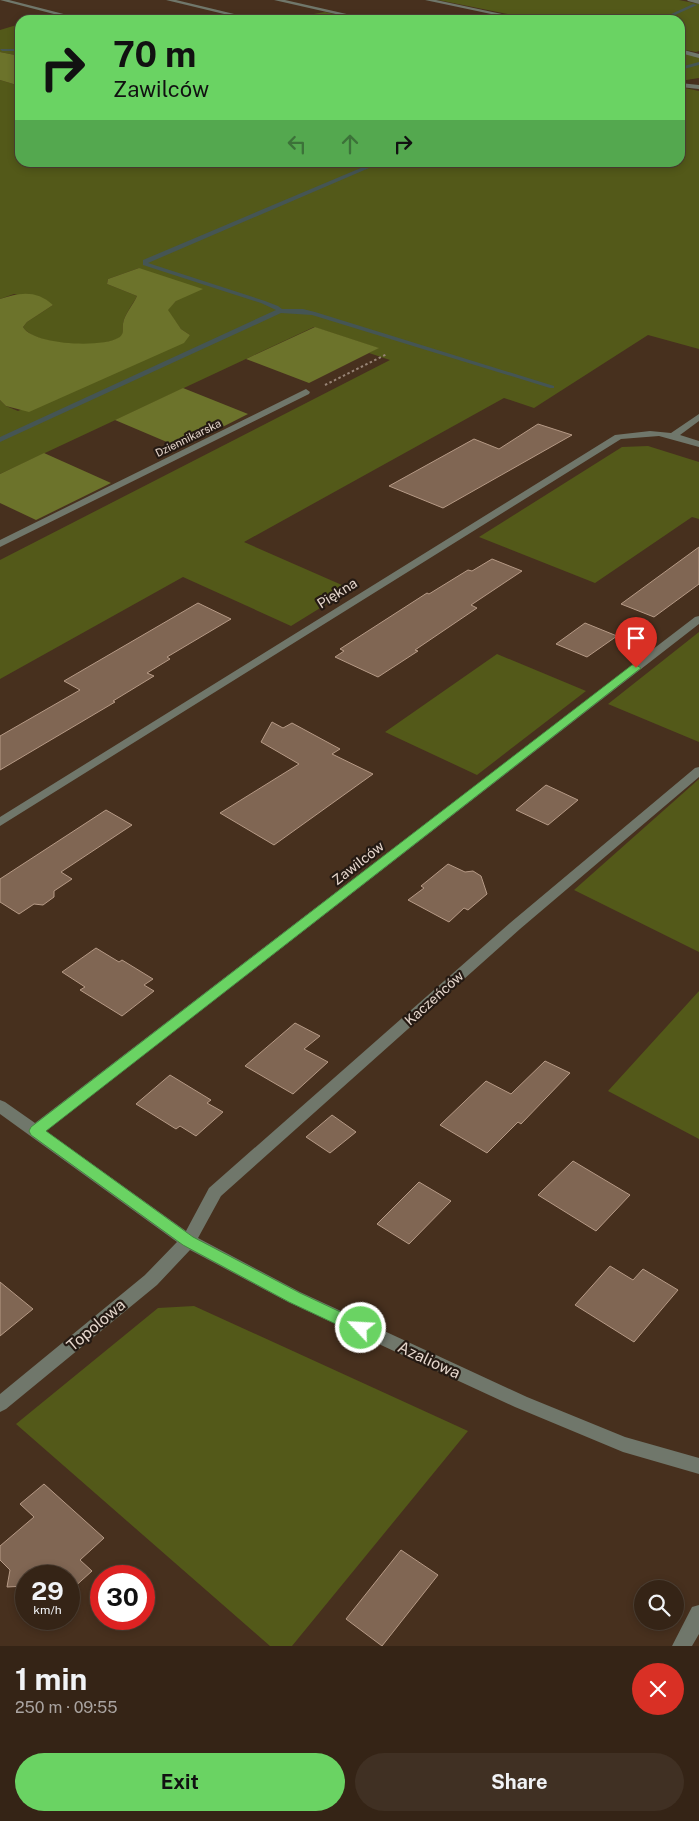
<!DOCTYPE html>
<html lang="en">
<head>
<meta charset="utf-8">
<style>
  body { margin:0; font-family:"Public Sans",sans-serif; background:#403023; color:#f1f3f6; height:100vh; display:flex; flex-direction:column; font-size:19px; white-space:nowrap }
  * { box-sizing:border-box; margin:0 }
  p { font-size:16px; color:#aaa4a1 }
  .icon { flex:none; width:28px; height:28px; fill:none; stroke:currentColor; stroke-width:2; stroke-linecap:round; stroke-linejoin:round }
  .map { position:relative; height:1646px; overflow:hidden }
  .side { display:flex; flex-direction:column; background:#352416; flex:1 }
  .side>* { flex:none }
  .guide { position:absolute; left:15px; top:15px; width:670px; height:152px; border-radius:15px; box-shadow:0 2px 8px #0003,0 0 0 1px #4f4135; background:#6ad363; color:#111; overflow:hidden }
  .buttons { position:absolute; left:634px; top:1580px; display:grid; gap:10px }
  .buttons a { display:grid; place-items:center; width:50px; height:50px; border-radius:50%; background:#352416; box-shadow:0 2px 8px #0003,0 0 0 1px #4f4135; font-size:25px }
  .speed { position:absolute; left:15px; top:1565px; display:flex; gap:10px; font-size:25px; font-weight:700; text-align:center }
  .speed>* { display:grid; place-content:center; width:65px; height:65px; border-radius:50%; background:#352416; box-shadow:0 2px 8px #0003,0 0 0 1px #4f4135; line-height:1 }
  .speed small { font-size:12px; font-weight:400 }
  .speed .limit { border:8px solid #d22; background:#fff; color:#111 }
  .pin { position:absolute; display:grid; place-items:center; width:42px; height:42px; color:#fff; margin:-51px -21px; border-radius:50% 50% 50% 0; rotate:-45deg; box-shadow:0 0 5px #0007 }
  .pin .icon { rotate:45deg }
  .me { position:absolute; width:55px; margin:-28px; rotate:295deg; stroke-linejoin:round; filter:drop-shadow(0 0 4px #0008) }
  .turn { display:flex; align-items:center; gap:18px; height:105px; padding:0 15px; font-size:22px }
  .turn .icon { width:65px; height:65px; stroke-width:2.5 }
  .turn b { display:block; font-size:35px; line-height:42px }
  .lanes { display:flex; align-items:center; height:48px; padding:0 15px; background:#0003; justify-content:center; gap:25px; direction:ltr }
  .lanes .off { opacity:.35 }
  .round { display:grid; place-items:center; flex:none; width:52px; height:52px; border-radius:26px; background:#403023 }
  .overview { display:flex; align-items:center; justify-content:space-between; height:85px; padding:0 15px }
  h1 { font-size:30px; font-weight:700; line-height:38px }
  .action { display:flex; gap:10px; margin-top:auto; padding:10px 15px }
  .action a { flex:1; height:58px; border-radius:30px; background:#6ad363; color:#111; font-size:20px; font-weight:700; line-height:58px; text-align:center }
  .action a+a { background:#403023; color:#f1f3f6 }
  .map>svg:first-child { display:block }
</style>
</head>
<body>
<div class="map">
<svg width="699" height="1646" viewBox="0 0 699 1646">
  <rect width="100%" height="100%" fill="#47301e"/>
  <path fill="#535919" d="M438,0H679L699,4V51L696,52L680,49V20H537Z
    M325,12L361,20H279Z
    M20,24V56L0,52V30Z
    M680,53L699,57V78L680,81Z
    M0,80L20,86V162H680V87L699,91V349L648,335L534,408L504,398L244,542L351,589L291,626L183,577L0,679V560L390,360L369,353L378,348L314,327L0,474V400L6,406L18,411L190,335L181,329L167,310L176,301L139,268L108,279L107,284L137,296C133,304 124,315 123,324C122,330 125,334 119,338C100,349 35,346 23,327L27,322L53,305L14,294L0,299Z
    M648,446L699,462V519L692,517L595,583L479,537L622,447Z
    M699,632V742L608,704Z
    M497,654L586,691L477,775L385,732Z
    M699,779V952L574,890Z
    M699,991V1139L608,1091Z
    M194,1306L468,1431L292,1646H270L16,1424L158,1308Z"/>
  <path fill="#6c732b" d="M0,52L20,56V86L0,80Z
    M139,268L203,289L176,301L168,310L181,329L190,335L184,343L29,412L6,406L0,400V299C20,292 37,290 53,305L27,322L23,327C33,345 101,348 118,338C125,334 122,330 123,324C124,315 133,305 137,296L107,284L108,279Z
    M315,327L379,348L309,383L246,359Z
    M183,388L248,414L181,448L115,420Z
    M44,453L111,483L36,520L0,503V474Z"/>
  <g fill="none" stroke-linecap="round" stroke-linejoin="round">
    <path fill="#455554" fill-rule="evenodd" d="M693,4L697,5L664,20H658Z
      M318,15H341L343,16L299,20Z
      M0,49H20V51H2Z
      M699,62V65L680,70V67Z
      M375,162H383L148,263L265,301L278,306L282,309H303L315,312L554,386V388H550L312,315L281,313L0,442V437L276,310L261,303L143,265V260Z"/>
  </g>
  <path fill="#806653" stroke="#b69a86" d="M538,424L572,435L443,508L389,486L474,439L499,449Z
    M699,547V584L654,617L621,604Z
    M492,559L522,571L471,605L477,608L415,650L418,651L378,677L335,657L344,651L340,649L427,593L429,594L468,570L472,571Z
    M198,603L231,619L167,657L170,659L147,673L154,676L113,701L115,702L0,770V736L80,690L64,681Z
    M585,623L617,636L587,657L556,644Z
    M272,722L283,728L292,723L340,749L332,754L373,774L274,845L220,813L299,764L261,742Z
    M546,785L578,800L548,825L516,810Z
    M106,810L132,825L61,872L72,879L54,891V897L43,905L34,904L19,914L0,902V879Z
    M448,864L465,872L473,871L481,876L487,894L468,910L464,908L449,922L408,900L424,888L421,886Z
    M96,948L119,962L122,960L153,979L144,985L154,991L122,1016L80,990L85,987L62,972Z
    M295,1023L320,1036L304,1049L328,1062L293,1094L245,1066Z
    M545,1061L570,1073L521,1124L518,1122L487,1153L440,1125L486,1081L511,1094Z
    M170,1075L211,1100L207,1103L223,1112L196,1136L180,1126L176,1129L136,1104Z
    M332,1115L356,1132L330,1153L306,1137Z
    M573,1161L630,1195L596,1231L538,1195Z
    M419,1182L451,1201L409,1244L377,1224Z
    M610,1266L633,1280L643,1269L678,1290L634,1342L575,1305Z
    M0,1282L33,1309L0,1336Z
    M44,1484L104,1538L80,1560L92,1571L71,1590L69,1587V1576H26V1586L7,1587L10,1570L0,1560V1546L34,1517L20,1504Z
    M401,1550L438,1575L382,1646L346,1619Z"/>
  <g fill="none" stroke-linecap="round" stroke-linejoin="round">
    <path stroke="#978476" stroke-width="2" stroke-dasharray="2.5 2.5" stroke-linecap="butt" d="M325,385L387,354"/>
    <path fill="#70776b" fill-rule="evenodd" d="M0,0H9L87,20H77Z
      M166,0H176L259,20H249Z
      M274,0H285L373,20H362Z
      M425,0H436L530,20H519Z
      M687,0H699V4L688,1Z
      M680,49L699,54V58L680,53Z
      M680,83L699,85V89L680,87Z
      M306,389L310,392L309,394L0,547V540Z
      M699,414V421L680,435L699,441V447L659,436L621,439L0,826V817L615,435L650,431L671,433Z
      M699,616V624L46,1131L186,1231L209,1188L510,923L695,768L699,767V777L520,929L221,1196L198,1238L300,1292L527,1397L625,1437L699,1458V1474L623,1452L515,1407L288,1302L190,1250L157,1285L6,1409L0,1412V1394L145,1275L177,1242L0,1114V1100L5,1102L35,1123L695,617Z
      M699,1605V1634L692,1646H672L692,1607Z"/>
  </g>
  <path fill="#6ad363" stroke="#458940" d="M632,665H636L641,668L46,1131L193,1237L300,1293L366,1324L369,1328L366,1333L361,1335L355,1333L289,1302L183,1245L31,1135L29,1131L31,1127Z"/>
  <g text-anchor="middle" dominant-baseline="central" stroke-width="4.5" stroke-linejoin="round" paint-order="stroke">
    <g font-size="11" fill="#e5d6cc" stroke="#251a13">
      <text transform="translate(188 438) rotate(-26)">Dziennikarska</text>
    </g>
    <g font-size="14" fill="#e5d6cc" stroke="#251a13">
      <text transform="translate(337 593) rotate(-32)">Piękna</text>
      <text transform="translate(358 863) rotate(-38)">Zawilców</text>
      <text transform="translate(434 998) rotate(-42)">Kaczeńców</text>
    </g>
    <g font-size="16" fill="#e5d6cc" stroke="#251a13">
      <text transform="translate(96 1325) rotate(-40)">Topolowa</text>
      <text transform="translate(429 1360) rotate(25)">Azaliowa</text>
    </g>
  </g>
</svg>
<div class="buttons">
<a><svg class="icon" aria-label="search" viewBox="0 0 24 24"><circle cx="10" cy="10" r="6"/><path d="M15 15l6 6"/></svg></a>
</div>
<div class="speed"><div>29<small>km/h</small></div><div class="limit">30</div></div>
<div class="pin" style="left:636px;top:668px;background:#d93025"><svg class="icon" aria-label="arrive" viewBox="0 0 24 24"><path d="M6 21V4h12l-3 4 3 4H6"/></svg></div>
<svg class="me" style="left:361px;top:1328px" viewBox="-20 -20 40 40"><circle r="17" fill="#6ad363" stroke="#fff" stroke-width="3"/><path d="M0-11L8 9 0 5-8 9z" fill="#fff"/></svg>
<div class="guide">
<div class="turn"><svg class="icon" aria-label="right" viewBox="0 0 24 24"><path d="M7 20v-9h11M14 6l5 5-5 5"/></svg><div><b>70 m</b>Zawilców</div></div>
<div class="lanes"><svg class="icon off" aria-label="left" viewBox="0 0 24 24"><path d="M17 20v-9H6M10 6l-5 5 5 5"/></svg><svg class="icon off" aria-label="ahead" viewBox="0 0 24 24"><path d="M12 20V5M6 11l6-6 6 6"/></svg><svg class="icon" aria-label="right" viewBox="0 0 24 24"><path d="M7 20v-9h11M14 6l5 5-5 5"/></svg></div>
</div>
</div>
<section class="side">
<div class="overview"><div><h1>1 min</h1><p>250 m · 09:55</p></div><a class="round" style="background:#d93025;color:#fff"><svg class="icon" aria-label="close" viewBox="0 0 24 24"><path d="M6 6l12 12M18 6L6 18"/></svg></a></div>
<div class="action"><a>Exit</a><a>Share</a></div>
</section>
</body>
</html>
